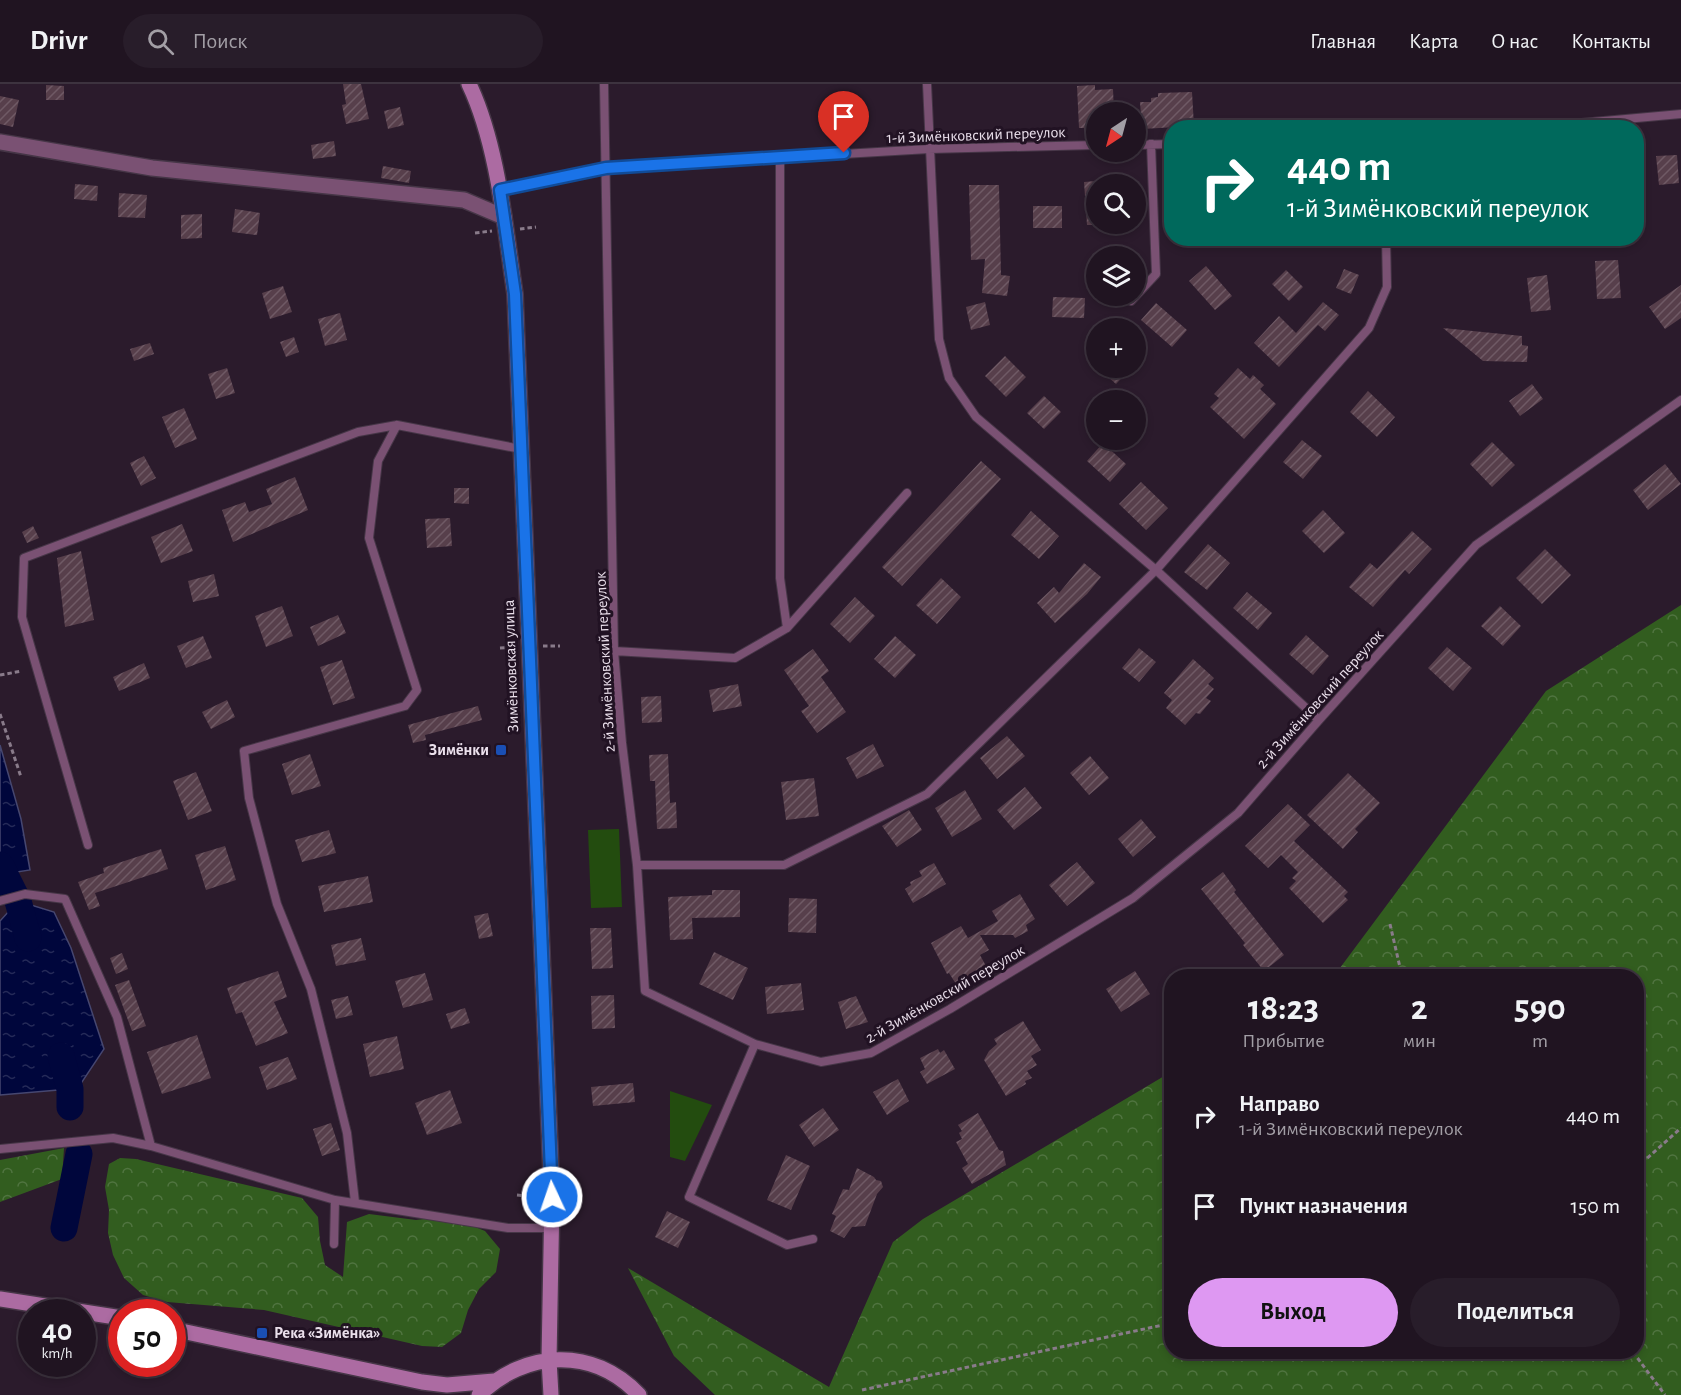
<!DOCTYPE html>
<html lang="ru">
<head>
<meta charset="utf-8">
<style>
  body { margin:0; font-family:"Alegreya Sans",sans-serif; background:#281d2a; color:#f1f3f6; height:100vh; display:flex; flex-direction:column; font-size:22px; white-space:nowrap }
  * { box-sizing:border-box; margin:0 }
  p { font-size:20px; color:#a29ea5 }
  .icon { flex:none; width:33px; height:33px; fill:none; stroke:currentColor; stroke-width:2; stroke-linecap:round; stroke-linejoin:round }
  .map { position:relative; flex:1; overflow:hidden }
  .sheet { position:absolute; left:1164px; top:885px; width:480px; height:390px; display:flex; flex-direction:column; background:#201421; border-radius:24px; box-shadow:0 3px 9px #0003,0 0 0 2px #3d333f }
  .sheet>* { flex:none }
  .top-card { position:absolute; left:1164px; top:36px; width:480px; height:126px; border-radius:24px; box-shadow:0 3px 9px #0003,0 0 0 2px #3d333f; background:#00695c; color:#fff; overflow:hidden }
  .needle { width:39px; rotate:216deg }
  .buttons { position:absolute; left:1086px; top:18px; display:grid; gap:12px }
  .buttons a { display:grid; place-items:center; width:60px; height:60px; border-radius:50%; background:#201421; box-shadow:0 3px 9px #0003,0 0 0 2px #3d333f; font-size:30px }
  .speed { position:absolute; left:18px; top:1215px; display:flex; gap:12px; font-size:30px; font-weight:700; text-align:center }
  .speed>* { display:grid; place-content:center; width:78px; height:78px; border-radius:50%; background:#201421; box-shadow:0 3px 9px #0003,0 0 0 2px #3d333f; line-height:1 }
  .speed small { font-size:15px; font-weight:400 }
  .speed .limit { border:9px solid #d22; background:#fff; color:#111 }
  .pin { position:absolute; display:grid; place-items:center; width:51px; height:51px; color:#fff; margin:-62px -26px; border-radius:50% 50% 50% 0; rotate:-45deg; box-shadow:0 0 6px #0007 }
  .pin .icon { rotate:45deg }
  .me { position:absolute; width:66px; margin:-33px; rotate:357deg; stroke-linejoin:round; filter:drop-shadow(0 0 4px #0008) }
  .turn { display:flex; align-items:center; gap:21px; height:126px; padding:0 24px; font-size:27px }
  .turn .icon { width:78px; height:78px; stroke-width:2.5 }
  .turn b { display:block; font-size:42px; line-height:51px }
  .eta { display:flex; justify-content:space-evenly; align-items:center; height:102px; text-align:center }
  .eta b { font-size:36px; font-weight:700; line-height:42px }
  .primary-button { display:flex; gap:12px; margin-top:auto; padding:12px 24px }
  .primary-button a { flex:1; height:69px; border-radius:36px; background:#de98f2; color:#111; font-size:24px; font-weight:700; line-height:69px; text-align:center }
  .primary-button a+a { background:#281d2a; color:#f1f3f6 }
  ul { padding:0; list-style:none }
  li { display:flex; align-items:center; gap:18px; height:90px; padding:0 24px }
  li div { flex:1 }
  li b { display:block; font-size:22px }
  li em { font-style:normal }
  header { display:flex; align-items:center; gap:36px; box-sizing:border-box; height:84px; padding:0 30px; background:#201421; border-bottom:2px solid #3d333f }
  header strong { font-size:28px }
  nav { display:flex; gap:33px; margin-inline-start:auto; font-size:21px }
  .search { width:420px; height:54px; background:#281d2a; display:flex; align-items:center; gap:15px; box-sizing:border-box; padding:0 21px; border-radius:33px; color:#a29ea5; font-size:22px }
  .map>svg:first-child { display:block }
</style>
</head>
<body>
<header>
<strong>Drivr</strong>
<div class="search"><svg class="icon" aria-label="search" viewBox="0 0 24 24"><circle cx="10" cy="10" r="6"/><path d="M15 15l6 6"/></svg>Поиск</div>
<nav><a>Главная</a><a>Карта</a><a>О нас</a><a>Контакты</a></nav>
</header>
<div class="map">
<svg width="1681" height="1311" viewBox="0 0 1681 1311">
  <defs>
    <pattern id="forest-crowns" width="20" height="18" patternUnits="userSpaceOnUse" patternTransform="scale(1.5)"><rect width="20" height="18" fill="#325d1f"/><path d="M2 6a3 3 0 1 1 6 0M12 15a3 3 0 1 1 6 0" fill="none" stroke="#507440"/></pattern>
    <pattern id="water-ripples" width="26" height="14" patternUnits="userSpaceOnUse" patternTransform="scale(1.5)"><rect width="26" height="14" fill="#00063c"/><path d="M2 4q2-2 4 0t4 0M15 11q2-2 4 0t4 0" fill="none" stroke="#252a58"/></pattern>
    <pattern id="building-hatch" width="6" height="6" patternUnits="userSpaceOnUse" patternTransform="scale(1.5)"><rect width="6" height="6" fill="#573f4b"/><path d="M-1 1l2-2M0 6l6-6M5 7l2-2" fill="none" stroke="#6f5a65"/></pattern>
  </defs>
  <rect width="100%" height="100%" fill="#2b1b2c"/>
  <path fill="#234c0f" d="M619,745L622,823L591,824L588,746Z
    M670,1007L712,1021L685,1077L670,1073Z"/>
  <path fill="url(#forest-crowns)" d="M1681,521V1311H715L674,1272L628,1184L829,1303L893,1158L923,1135L1171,988L1172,1268H1636V892H1334L1546,607Z
    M64,1064L62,1095L0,1118V1076Z
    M120,1074L136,1075L302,1114L318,1133L320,1157L325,1181L343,1193L347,1138L369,1130L416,1136L440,1133L463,1138L485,1147L500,1165L496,1188L479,1205L468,1226L461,1249L442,1263L422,1262L264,1226L167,1218L143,1211L124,1194L113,1171L108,1149L109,1126L105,1103L109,1080Z"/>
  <path fill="url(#water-ripples)" stroke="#464770" stroke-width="1.5" d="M0,661L21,735L30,786L4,790H0Z
    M18,817L54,828L71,864L104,965L80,1001L70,1005L0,1011V837Z"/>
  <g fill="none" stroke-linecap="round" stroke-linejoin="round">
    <path stroke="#00063c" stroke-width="27" d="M0,781L18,817L28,854
      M61,972L70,1005V1023
      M64,1144L79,1070"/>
  </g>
  <path fill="url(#building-hatch)" d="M343,0H361L369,35L346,40L342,21L346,20Z
    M46,1L64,2V16H46Z
    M1095,1V6L1113,5L1114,28H1096V47L1084,48V44H1079L1077,2Z
    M1192,8L1194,42L1142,45L1140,18H1151V14L1158,13V9Z
    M0,12L19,16L13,43L0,40Z
    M400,23L404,41L388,45L384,27Z
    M334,57L336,72L313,75L311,61Z
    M1677,71L1679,99L1659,101L1656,72Z
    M383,82L411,87L409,99L381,94Z
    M1096,97V141H1087L1084,98Z
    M75,100L98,102L97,117L74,115Z
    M969,101H999L1001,191L1010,192L1007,212L982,209L985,175L971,176Z
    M119,109L147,111L145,134L118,133Z
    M1033,122H1062V144H1033Z
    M235,125L260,129L257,151L232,148Z
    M202,130V154L181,155V131Z
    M1618,176L1621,214L1597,215L1595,177Z
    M1206,182L1232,212L1215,226L1189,197Z
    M1344,185L1359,191L1351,210L1336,204Z
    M1286,186L1303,203L1289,217L1272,200Z
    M1547,191L1551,226L1531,228L1527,194Z
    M1681,201V234L1665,245L1649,223Z
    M283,202L292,228L270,235L262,209Z
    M1053,213L1085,214L1084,234L1052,233Z
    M985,218L990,241L971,246L966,223Z
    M1323,218L1339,231L1325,247L1318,241L1279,283L1254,259L1279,232L1296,249Z
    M1156,219L1187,246L1172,263L1141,236Z
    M340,229L347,256L325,262L318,235Z
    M1443,244L1522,252V261L1528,262L1527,278L1483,277Z
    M294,253L299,268L286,273L280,258Z
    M150,259L154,270L134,277L130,265Z
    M1005,272L1026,293L1006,313L985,292Z
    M227,284L235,309L216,315L208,290Z
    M1098,284H1131L1116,300Z
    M1238,284L1250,295L1253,291L1264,301L1260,305L1276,320L1244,355L1210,323L1219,314L1214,310Z
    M1532,300L1543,315L1520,332L1509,317Z
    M1368,307L1395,333L1377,353L1350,328Z
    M1044,312L1061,328L1044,345L1027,329Z
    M184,324L197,355L175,364L162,333Z
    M1302,356L1322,372L1303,395L1283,378Z
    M1492,358L1515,381L1492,403L1470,380Z
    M1103,359L1126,380L1110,398L1087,377Z
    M144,372L156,394L141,402L130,379Z
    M981,377L1001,395L902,502L882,483Z
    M1665,380L1681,400L1648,426L1633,406Z
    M295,393L308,426L233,458L222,426L245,418L249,428L272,420L266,405Z
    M1141,398L1168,424L1146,446L1119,420Z
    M454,404H469V420L454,419Z
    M1323,426L1345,449L1324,469L1302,447Z
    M1031,427L1059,452L1039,475L1011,451Z
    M450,434L452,462L427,464L425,435Z
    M182,440L193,467L161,479L151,453Z
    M33,442L39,454L27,459L22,448Z
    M1412,447L1432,465L1409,490L1405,486L1373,523L1349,503L1370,479L1377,485Z
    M1208,460L1230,479L1207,506L1184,488Z
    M1545,465L1571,491L1542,520L1516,494Z
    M81,467L94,536L65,543L57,474Z
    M1084,479L1101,493L1087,510L1055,539L1037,519L1054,503L1059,509Z
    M214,490L219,512L193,518L188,497Z
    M941,494L961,513L937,540L916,521Z
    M1247,508L1272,529L1258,546L1233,524Z
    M855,513L875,532L850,559L830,540Z
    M282,522L293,552L266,563L255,532Z
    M1500,522L1521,542L1503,562L1481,542Z
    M338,531L346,549L318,562L310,543Z
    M1306,551L1329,572L1313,591L1289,570Z
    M203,552L212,574L186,584L177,562Z
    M895,552L916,571L895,594L874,575Z
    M1447,563L1472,584L1453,607L1428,584Z
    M1139,564L1156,578L1139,598L1122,584Z
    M813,565L829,587L821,593L846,628L817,649L801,627L809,622L784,586Z
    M1193,575L1214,594L1208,600L1214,605L1206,614L1211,617L1200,630L1196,629L1185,641L1166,624L1172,616L1164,609Z
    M342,576L355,614L333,621L320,583Z
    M144,579L150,594L119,607L113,593Z
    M738,600L742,622L713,628L709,606Z
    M661,612L662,638L642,639L641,613Z
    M227,616L235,633L211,645L202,628Z
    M478,622L482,636L425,651L426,656L413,659L408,641Z
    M1007,652L1025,672L997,695L980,674Z
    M873,660L884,682L857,695L846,674Z
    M310,670L321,702L292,711L282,680Z
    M668,670L670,719L676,718L677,744L657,745L655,697H650L649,671Z
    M1090,672L1109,694L1089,711L1070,689Z
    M196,688L212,727L188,736L173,697Z
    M1348,689L1380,719L1355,745L1358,748L1343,765L1307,731Z
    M814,694L819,732L786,736L781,698Z
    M1025,703L1042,724L1014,746L997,726Z
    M965,706L982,735L952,753L935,724Z
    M1288,720L1310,741L1294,757L1348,808L1344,812L1348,816L1323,839L1289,804L1296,797L1292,794L1298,788L1281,771L1268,784L1245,762Z
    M909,726L922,746L897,763L882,742Z
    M1141,735L1156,753L1133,773L1118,755Z
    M329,746L336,769L302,778L295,756Z
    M225,762L236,796L206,806L195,771Z
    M161,765L168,785L95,809L100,822L89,826L78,798L104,789L103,784Z
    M1077,778L1095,799L1067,822L1049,801Z
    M934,779L946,800L913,819L905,805L911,801L910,798L922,792L919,787Z
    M1223,788L1236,806L1234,808L1284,871L1264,887L1243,861L1245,859L1201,805Z
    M368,792L373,818L324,828L318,802Z
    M712,806H740V833L692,834L693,855L670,856L668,813L712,811Z
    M1020,810L1035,835L1026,841L1028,847L1015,854L1013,851H980L989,866L980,871L986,882L956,900L949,889L947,890L931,859L961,842L968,854L998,837L992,827Z
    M789,814L817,815L816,849L788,848Z
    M488,829L493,852L479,855L474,832Z
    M590,844H611L613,884L592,885Z
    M361,854L366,876L336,882L331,861Z
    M714,868L748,884L733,916L699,900Z
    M122,869L128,885L116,890L110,874Z
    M278,887L287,913L274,918L288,949L256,962L242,928L236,930L227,904Z
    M1135,887L1150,910L1121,928L1106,905Z
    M425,889L433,916L403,924L395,897Z
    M129,896L146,942L132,947L115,901Z
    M801,899L804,926L767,930L765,903Z
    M614,911L615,944L592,945L591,912Z
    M348,912L353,931L336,935L331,916Z
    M856,912L868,938L846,945L838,918Z
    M465,924L470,939L451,945L446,930Z
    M1023,937L1041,966L1031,972L1037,981L1027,987L1032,994L1025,997L1026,1000L1006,1012L984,976L989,967L997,960L994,955Z
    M197,951L211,994L162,1010L147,968Z
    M397,952L404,985L370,993L363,960Z
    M938,965L940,969L944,966L955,985L927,1000L920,988L925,985L920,974Z
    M288,973L297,995L267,1006L259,983Z
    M898,995L909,1017L887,1031L873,1008Z
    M633,999L635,1018L593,1022L591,1003Z
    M450,1006L462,1039L427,1051L415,1019Z
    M823,1024L839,1046L814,1063L799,1041Z
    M978,1029L999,1066L1003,1067L1006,1081L972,1100L962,1084L968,1080L956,1058L962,1055L959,1049L962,1047L958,1041Z
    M331,1039L340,1066L322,1072L313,1045Z
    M786,1071L810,1082L791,1126L767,1116Z
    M857,1084L874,1093L876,1096L881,1097L883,1103L877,1110L865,1142L852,1143L844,1154L830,1147L836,1132L832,1130L843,1105L849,1106Z
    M667,1127L690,1138L678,1164L655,1153Z"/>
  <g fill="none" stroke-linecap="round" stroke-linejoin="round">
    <defs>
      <path id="service" d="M604,0L614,567L622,659L637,781L645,907L755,960L821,978L871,969L950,925L1133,814L1238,729L1319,636L1476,461L1681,316
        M927,0L939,255L949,294L976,333L1156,486L1319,636
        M1526,44L1681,30
        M1136,61L1172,60
        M500,106L606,84L929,65L1096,61
        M1131,217L1156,190L1151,60
        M787,544L907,409
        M614,567L735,574L787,544L780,494V73
        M88,761L22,533L24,474L358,348L397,341L521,365
        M637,781H784L927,710L1156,486L1369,244L1387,203L1386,154
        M0,817L25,810L65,815L117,933L151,1062
        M755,960L689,1113L787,1161L813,1155
        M0,1065L113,1054L151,1062L335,1116L508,1144H551
        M355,1118L347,1049L311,905L277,820L249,714L244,667L405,622L417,606L369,454L378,377L397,341
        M334,1160L335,1116"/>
      <path id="minor" d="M0,58L152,84L464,116L504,133"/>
      <path id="secondary" d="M469,0C498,61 505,144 515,210L552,1113L549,1276L551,1311
        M0,1215L122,1234
        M172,1245L422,1298L447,1301L494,1297
        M479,1311C525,1266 593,1262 639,1311"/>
    </defs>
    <use href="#service" stroke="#463647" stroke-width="10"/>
    <use href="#minor" stroke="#463647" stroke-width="18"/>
    <use href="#secondary" stroke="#463647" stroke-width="18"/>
    <path stroke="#897b8a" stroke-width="3" stroke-dasharray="4.5 3" stroke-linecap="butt" d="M520,145L536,143
      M475,149L492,147
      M543,562H560
      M500,564L516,563
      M0,591L22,587
      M0,630L21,693
      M1390,840L1402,892
      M1636,1084L1681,1044
      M517,1111L539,1113
      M567,1114L577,1115
      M1633,1268L1665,1311
      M862,1306L1172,1239"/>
    <use href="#service" stroke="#7a5173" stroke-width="8"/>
    <use href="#minor" stroke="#7a5173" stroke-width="15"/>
    <use href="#secondary" stroke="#ac6ba2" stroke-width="15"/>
  </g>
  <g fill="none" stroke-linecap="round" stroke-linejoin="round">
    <defs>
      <path id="route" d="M552,1113L515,210L500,106L606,84L844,69"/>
    </defs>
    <use href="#route" stroke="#114b97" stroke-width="15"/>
    <use href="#route" stroke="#1a73e8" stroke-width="10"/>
  </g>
  <g fill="#1a4fb4" stroke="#211223" stroke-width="2">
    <rect x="495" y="660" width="12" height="12" rx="3"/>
    <rect x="256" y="1243" width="12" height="12" rx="3"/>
  </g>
  <g text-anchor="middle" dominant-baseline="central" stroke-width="6" stroke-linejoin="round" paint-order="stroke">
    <g font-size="16" fill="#eadfeb" stroke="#211223">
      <text transform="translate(976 51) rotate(-2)">1-й Зимёнковский переулок</text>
      <text transform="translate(605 578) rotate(-93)">2-й Зимёнковский переулок</text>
      <text transform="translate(511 582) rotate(-92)">Зимёнковская улица</text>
      <text transform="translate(1320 615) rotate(-48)">2-й Зимёнковский переулок</text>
      <text transform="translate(945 910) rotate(-30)">2-й Зимёнковский переулок</text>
    </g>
    <g font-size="16" font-weight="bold" fill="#eadfeb" stroke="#211223" text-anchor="end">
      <text x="489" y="666">Зимёнки</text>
      <text x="274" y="1249" text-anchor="start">Река «Зимёнка»</text>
    </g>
  </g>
</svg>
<div class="buttons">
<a><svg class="needle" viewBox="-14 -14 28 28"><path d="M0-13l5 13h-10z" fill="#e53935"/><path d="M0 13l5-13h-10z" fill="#a29ea5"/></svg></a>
<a><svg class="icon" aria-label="search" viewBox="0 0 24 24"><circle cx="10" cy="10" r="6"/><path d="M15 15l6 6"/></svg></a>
<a><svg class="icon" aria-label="layers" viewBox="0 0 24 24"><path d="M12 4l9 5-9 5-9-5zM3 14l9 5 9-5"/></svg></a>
<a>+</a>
<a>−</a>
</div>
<div class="speed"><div>40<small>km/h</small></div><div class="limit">50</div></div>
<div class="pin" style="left:844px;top:69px;background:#d93025"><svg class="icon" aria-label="arrive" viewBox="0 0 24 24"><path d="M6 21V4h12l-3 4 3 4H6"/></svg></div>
<svg class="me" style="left:552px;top:1113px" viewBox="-20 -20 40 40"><circle r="17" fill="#1a73e8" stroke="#fff" stroke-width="3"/><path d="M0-11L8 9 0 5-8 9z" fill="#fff"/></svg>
<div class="top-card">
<div class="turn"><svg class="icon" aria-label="right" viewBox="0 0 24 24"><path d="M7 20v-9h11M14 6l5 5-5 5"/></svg><div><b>440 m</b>1-й Зимёнковский переулок</div></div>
</div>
<section class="sheet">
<div class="eta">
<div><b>18:23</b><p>Прибытие</p></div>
<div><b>2</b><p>мин</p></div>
<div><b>590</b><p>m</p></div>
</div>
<ul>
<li><svg class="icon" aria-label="right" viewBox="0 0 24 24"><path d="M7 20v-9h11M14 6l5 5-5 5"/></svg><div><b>Направо</b><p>1-й Зимёнковский переулок</p></div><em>440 m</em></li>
<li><svg class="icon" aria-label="arrive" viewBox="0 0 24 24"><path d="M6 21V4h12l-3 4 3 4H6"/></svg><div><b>Пункт назначения</b></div><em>150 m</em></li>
</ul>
<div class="primary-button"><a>Выход</a><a>Поделиться</a></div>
</section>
</div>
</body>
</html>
